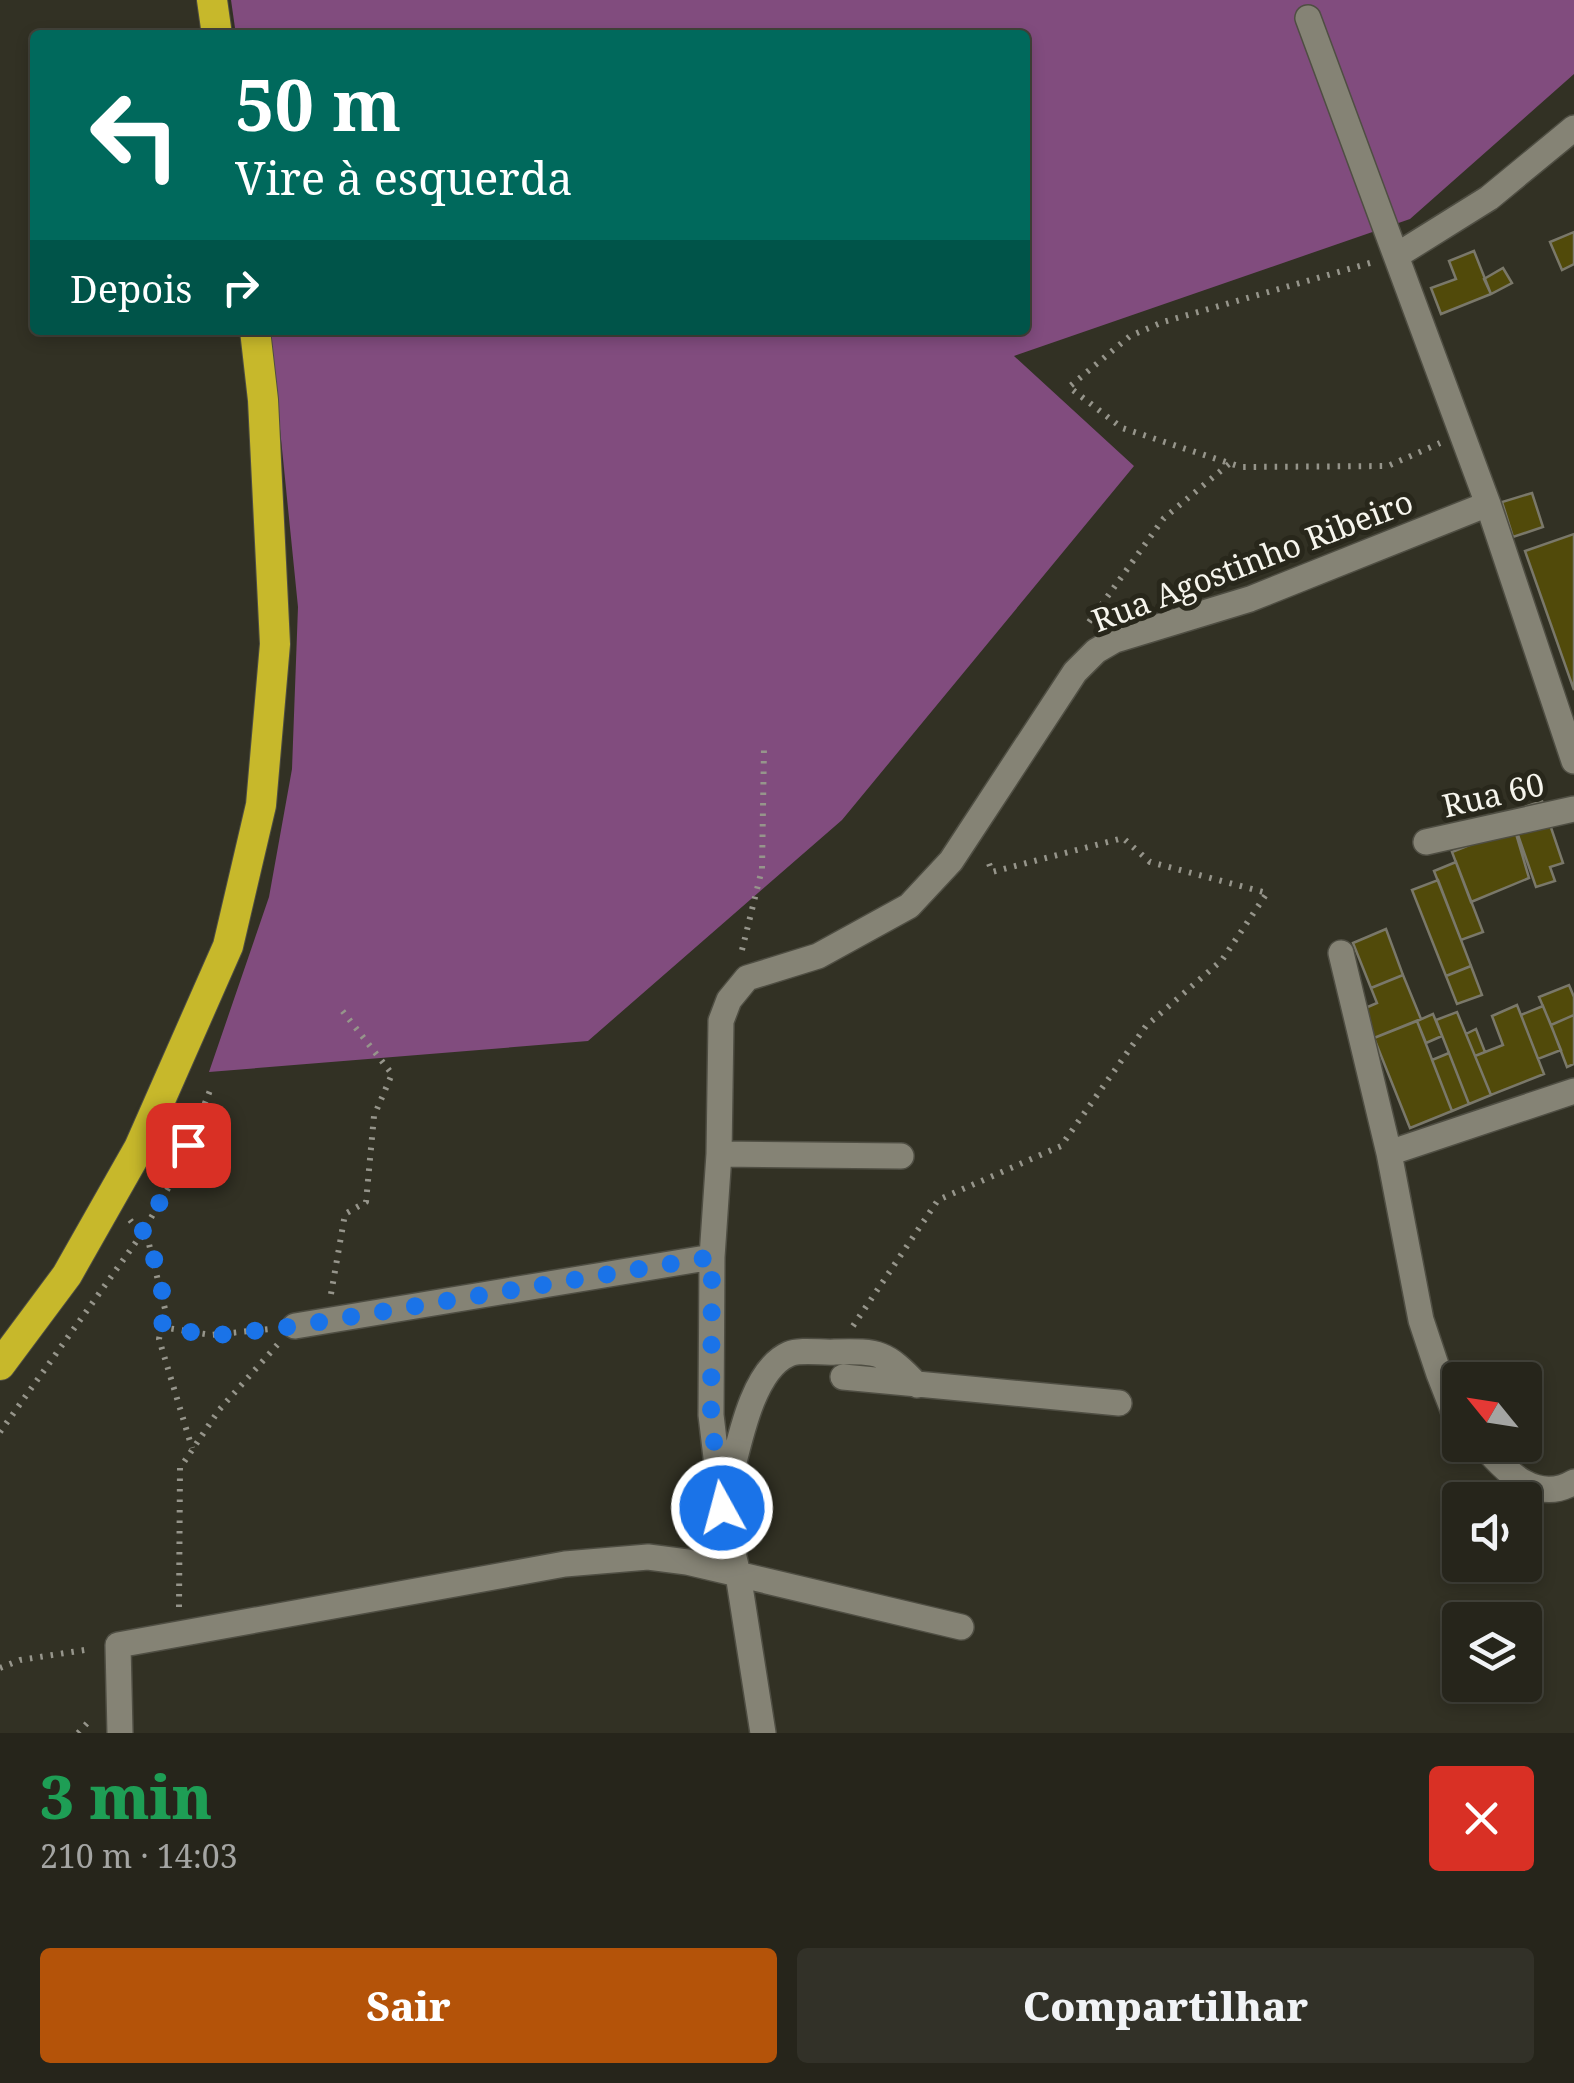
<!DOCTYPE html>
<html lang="pt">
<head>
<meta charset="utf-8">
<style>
  body { margin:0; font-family:"Noto Serif",serif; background:#323128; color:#f1f3f6; height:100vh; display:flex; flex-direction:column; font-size:38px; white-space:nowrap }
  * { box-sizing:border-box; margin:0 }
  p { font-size:32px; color:#a4a5a3 }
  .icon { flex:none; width:55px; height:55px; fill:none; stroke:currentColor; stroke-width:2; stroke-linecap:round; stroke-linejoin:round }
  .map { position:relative; height:1733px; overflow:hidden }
  .sheet { display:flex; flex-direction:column; background:#26251b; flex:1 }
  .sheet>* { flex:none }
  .banner { position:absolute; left:30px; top:30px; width:1000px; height:305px; border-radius:10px; box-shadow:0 5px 15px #0003,0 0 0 2px #42423a; background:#00695c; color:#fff; overflow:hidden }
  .needle { width:65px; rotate:300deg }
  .buttons { position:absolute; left:1442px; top:1362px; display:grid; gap:20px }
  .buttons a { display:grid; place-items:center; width:100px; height:100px; border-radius:10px; background:#26251b; box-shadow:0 5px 15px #0003,0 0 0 2px #42423a; font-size:50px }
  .pin { position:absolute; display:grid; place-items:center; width:85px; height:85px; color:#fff; margin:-42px; border-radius:20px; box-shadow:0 5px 15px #0006 }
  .me { position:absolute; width:110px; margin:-55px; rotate:353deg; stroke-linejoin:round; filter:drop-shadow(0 0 8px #0008) }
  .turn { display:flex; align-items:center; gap:35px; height:210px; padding:0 40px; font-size:45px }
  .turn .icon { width:130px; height:130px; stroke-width:2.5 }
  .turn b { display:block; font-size:70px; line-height:85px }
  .then { display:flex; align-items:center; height:95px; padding:0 40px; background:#0003; gap:20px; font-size:38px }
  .round { display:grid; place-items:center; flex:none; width:105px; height:105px; border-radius:10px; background:#323128 }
  .overview { display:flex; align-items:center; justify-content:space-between; height:170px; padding:0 40px }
  h1 { font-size:60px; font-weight:800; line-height:75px; color:#1e9e55 }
  .cta { display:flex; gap:20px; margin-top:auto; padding:20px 40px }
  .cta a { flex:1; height:115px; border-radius:10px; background:#b45309; color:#fff; font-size:40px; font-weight:800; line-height:115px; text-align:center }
  .cta a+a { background:#323128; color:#f1f3f6 }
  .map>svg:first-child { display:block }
</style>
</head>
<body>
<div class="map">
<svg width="1574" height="1733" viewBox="0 0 1574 1733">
  <rect width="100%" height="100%" fill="#323124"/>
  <path fill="#814c7e" d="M231,0H1574V74L1410,219L1014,356L1134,466L842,820L588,1041L209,1072L269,897L292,769L298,607L270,330H1025V35H236Z"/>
  <path fill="#514a0a" stroke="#7a786a" stroke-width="2.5" d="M1574,232V264L1562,270L1550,242Z
    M1474,251L1491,294L1441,314L1431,288L1456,279L1449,261Z
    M1503,268L1512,283L1491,294L1484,279Z
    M1532,493L1543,527L1513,537L1502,502Z
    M1574,534V690L1525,551Z
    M1542,801L1563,863L1550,867L1555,881L1536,887L1510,812Z
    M1514,827L1529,878L1471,902L1452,852Z
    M1456,862L1483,932L1461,940L1434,871Z
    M1438,880L1471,966L1446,976L1412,890Z
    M1386,929L1403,975L1371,988L1353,943Z
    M1471,966L1482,995L1457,1004L1446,976Z
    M1403,975L1421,1019L1374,1038L1363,1009L1377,1003L1371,988Z
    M1569,985L1574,997V1015L1551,1025L1539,997Z
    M1517,1005L1544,1074L1491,1095L1475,1056L1503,1045L1492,1016Z
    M1543,1006L1561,1050L1538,1059L1521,1015Z
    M1457,1012L1491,1095L1469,1104L1436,1020Z
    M1433,1014L1442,1036L1426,1043L1417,1021Z
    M1574,1015V1064L1567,1067L1551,1025Z
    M1417,1021L1452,1111L1410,1128L1374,1038Z
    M1476,1029L1485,1052L1475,1056L1466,1034Z
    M1449,1053L1469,1104L1452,1111L1432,1060Z"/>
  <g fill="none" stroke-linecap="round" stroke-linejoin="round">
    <defs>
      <path id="minor" d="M1308,18L1396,256
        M1574,128L1489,198L1396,256L1488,504L1574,761
        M1426,842L1574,809
        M1341,953L1389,1153L1421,1320L1439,1374L1453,1410L1460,1418
        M1389,1153L1574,1091
        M719,1154L901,1156
        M295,1326L712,1257
        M843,1377L1119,1403
        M1483,1445C1507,1473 1537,1504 1574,1482
        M726,1494C737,1456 749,1371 789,1354C801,1349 822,1353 835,1352C879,1351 886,1352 917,1385
        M120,1733L118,1645L565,1564L648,1557L687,1562L961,1627
        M763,1733L738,1574L722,1508L711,1415L712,1257L719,1154L721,1021L729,1000L747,978L818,956L909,906L951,861L1075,672L1096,651L1115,640L1250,599L1488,504"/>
      <path id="highway" d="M212,0L217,35
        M0,1365L67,1275L139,1148L228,946L261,805L275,644L263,400L255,330"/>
    </defs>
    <use href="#minor" stroke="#4f4e43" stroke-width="28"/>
    <use href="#highway" stroke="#4f4e43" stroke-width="32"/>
    <path stroke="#96958b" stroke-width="6" stroke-dasharray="2.5 8" stroke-linecap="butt" d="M1370,263L1163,322L1130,336L1069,387L1122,428L1241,467L1388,466L1440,443
      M1089,622L1164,518L1229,464
      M742,950L762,869L764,747
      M130,1220L149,1244L165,1309L159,1339L192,1448
      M331,1294L345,1214L366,1202L374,1116L392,1074L341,1009
      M853,1326L938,1200L1061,1146L1146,1026L1222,960L1267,893L1150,862L1123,838L992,872L987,858
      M161,1327L211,1335L269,1329
      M0,1432L141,1235L177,1173L211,1088
      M179,1607L180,1468L219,1410L278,1344
      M0,1668L20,1660L91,1649
      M78,1733L91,1719"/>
    <use href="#minor" stroke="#858375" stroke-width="25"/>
    <use href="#highway" stroke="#c7b82b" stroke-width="30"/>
  </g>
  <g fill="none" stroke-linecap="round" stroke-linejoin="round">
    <path stroke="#1a73e8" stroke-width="18" stroke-dasharray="0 32.4" d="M188,1145L177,1173L141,1234C158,1256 167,1300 162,1326L210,1336L295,1326L712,1257L711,1416L722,1508"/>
  </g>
  <g text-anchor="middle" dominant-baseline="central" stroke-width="10" stroke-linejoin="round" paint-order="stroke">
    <g font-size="32" fill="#f6f5ed" stroke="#28271b">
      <text transform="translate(1252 560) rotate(-21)">Rua Agostinho Ribeiro</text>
      <text transform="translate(1493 794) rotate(-13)">Rua 60</text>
    </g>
  </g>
</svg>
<div class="buttons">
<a><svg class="needle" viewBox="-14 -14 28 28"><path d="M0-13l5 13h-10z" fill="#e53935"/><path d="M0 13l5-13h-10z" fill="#a4a5a3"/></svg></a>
<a><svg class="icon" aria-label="sound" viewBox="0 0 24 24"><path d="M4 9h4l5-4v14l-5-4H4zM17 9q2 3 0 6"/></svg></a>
<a><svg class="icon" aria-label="layers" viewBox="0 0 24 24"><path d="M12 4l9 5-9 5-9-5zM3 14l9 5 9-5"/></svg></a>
</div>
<div class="pin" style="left:188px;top:1145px;background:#d93025"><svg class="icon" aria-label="arrive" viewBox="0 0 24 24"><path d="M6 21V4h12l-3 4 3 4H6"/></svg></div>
<svg class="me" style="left:722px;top:1508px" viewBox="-20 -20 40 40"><circle r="17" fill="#1a73e8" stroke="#fff" stroke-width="3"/><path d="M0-11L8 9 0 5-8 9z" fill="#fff"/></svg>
<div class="banner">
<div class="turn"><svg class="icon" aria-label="left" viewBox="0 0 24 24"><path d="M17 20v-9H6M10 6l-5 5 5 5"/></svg><div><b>50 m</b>Vire à esquerda</div></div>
<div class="then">Depois<svg class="icon" aria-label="right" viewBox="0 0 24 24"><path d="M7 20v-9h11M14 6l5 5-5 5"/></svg></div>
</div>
</div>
<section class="sheet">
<div class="overview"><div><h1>3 min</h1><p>210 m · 14:03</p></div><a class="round" style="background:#d93025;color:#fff"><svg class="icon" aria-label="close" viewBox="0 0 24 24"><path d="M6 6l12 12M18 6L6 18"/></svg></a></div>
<div class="cta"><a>Sair</a><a>Compartilhar</a></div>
</section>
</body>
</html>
